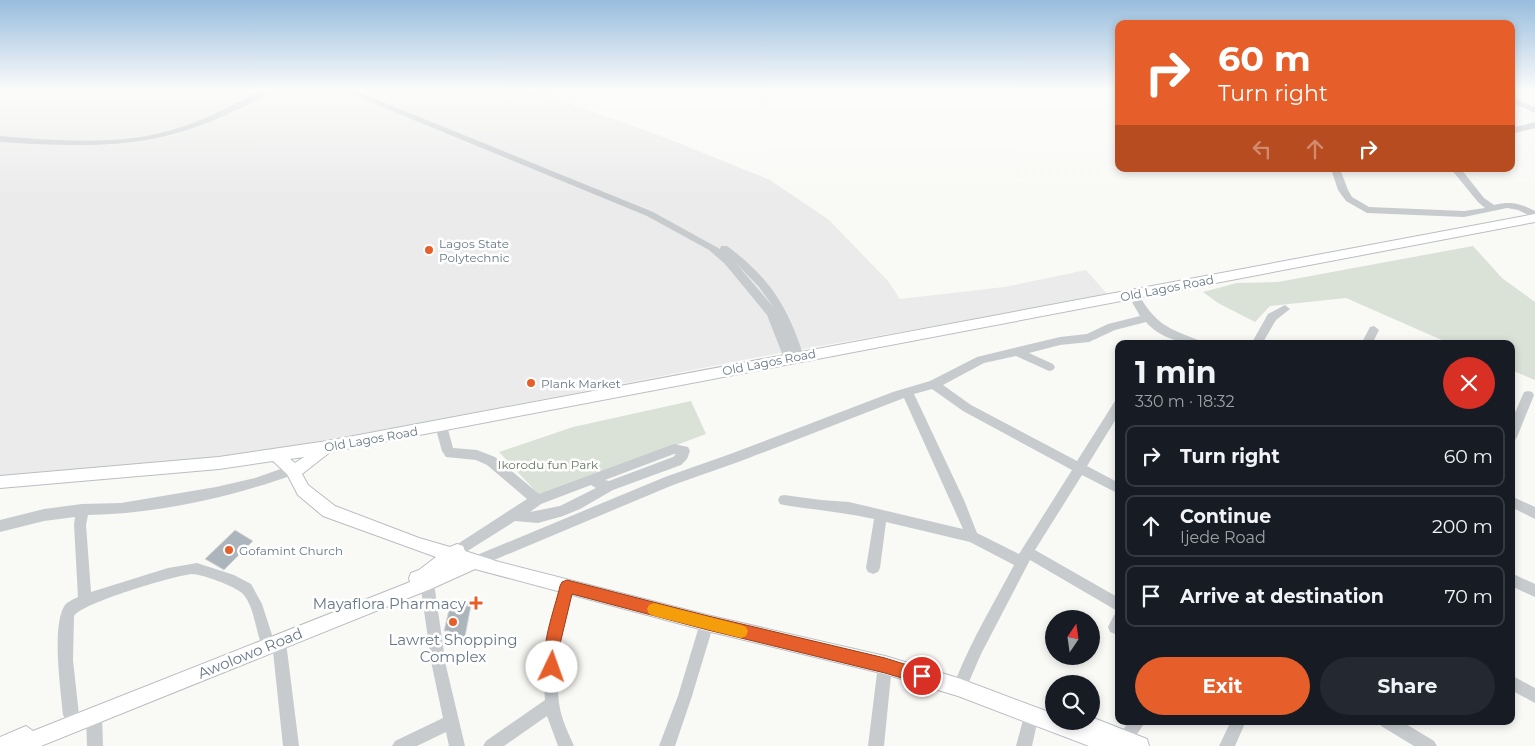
<!DOCTYPE html>
<html lang="en">
<head>
<meta charset="utf-8">
<style>
  body { margin:0; font-family:Montserrat,sans-serif; background:#242831; color:#f1f3f6; height:100vh; display:flex; flex-direction:column; font-size:19px; white-space:nowrap }
  * { box-sizing:border-box; margin:0 }
  p { font-size:16px; color:#9ea1a6 }
  .icon { flex:none; width:28px; height:28px; fill:none; stroke:currentColor; stroke-width:2; stroke-linecap:round; stroke-linejoin:round }
  .map { position:relative; flex:1; overflow:hidden }
  .sheet { position:absolute; left:1115px; top:340px; width:400px; height:385px; display:flex; flex-direction:column; background:#171b24; border-radius:10px; box-shadow:0 2px 8px #0003 }
  .sheet>* { flex:none }
  .guide { position:absolute; left:1115px; top:20px; width:400px; height:152px; border-radius:10px; box-shadow:0 2px 8px #0003; background:#e65f2a; color:#fff; overflow:hidden }
  .needle { width:32px; rotate:13deg }
  .controls { position:absolute; left:1045px; top:610px; display:grid; gap:10px }
  .controls a { display:grid; place-items:center; width:55px; height:55px; border-radius:50%; background:#171b24; box-shadow:0 2px 8px #0003; font-size:25px }
  .pin { position:absolute; display:grid; place-items:center; width:42px; height:42px; color:#fff; margin:-21px; border:2px solid #fff; border-radius:50%; box-shadow:0 1px 5px #0007 }
  .me { position:absolute; width:55px; margin:-28px; rotate:3deg; stroke-linejoin:round; filter:drop-shadow(0 0 4px #0008) }
  .turn { display:flex; align-items:center; gap:18px; height:105px; padding:0 20px; font-size:22px }
  .turn .icon { width:65px; height:65px; stroke-width:2.5 }
  .turn b { display:block; font-size:35px; line-height:42px }
  .lanes { display:flex; align-items:center; height:48px; padding:0 20px; background:#0003; justify-content:center; gap:25px; direction:ltr }
  .lanes .off { opacity:.35 }
  .round { display:grid; place-items:center; flex:none; width:52px; height:52px; border-radius:26px; background:#242831 }
  .summary { display:flex; align-items:center; justify-content:space-between; height:85px; padding:0 20px }
  h1 { font-size:30px; font-weight:700; line-height:38px }
  .button { display:flex; gap:10px; margin-top:auto; padding:10px 20px }
  .button a { flex:1; height:58px; border-radius:30px; background:#e65f2a; color:#fff; font-size:20px; font-weight:700; line-height:58px; text-align:center }
  .button a+a { background:#242831; color:#f1f3f6 }
  ul { padding:0; list-style:none }
  li { display:flex; align-items:center; gap:15px; height:62px; margin:0 10px 8px; padding:0 10px; border:2px solid #363941; border-radius:10px }
  li div { flex:1 }
  li b { display:block; font-size:19px }
  li em { font-style:normal }
  .map>svg:first-child { display:block }
</style>
</head>
<body>
<div class="map">
<svg width="1535" height="746" viewBox="0 0 1535 746">
  <rect width="100%" height="100%" fill="#f9f9f6"/>
  <path fill="#eaebea" d="M0,90H532L666,138L770,180L829,220L888,281L900,299L1005,287L1086,270L1108,295L764,356L421,423L274,449L119,471L0,477Z"/>
  <path fill="#dae1d7" d="M1473,246L1502,278L1535,302V380L1511,370V344H1451L1346,298L1270,306L1255,322L1218,303L1203,292L1237,283L1278,282Z
    M691,401L706,434L540,496L499,452L573,427Z"/>
  <path fill="#adb5bc" stroke="#dbdbd9" d="M235,530L253,541L224,570L205,559Z
    M472,600L465,637L447,638L449,631H444L451,601Z"/>
  <g fill="none" stroke-linecap="round" stroke-linejoin="round">
    <defs>
      <path id="major" d="M1535,214V222L330,452L302,474L308,485L335,506L419,538L450,547L457,544L463,546L465,551L499,562L707,615L885,656L958,678L1054,714V721H1091V717L1147,739L1149,746H1089L958,696L885,674L707,631L475,569L433,588L41,746H0V737L26,726L33,731L410,582L409,578L411,573L419,570L436,557L323,516L298,495L287,474L273,461L219,469L0,488V476L219,457L327,441ZM304,457L295,463L290,459Z"/>
    </defs>
    <use href="#major" stroke="#babec2" stroke-width="2"/>
    <path fill="#c7cbce" fill-rule="evenodd" d="M261,90H272C261,100 245,106 232,112C151,151 87,147 0,142V136C51,140 106,145 156,134C193,126 228,108 261,90Z
      M341,90H353L653,212L720,249L721,246H727C770,278 788,307 804,357L802,360L798,361L794,359L789,362L785,361L767,315L725,264L709,250L647,216ZM735,262L759,287L775,309Z
      M1511,97L1535,107V113L1511,102Z
      M1535,122V128L1511,134V128Z
      M1331,169H1340L1348,190L1352,197L1369,207L1464,211L1485,208L1478,202L1451,169H1461L1484,198L1494,205C1511,201 1519,203 1535,211V218L1518,210L1507,208L1464,217L1367,213L1346,201L1338,190Z
      M1133,291L1137,292C1156,325 1167,328 1201,341L1202,344C1182,344 1160,338 1146,322L1115,330L1089,342L1060,345L1029,353L1053,364L1055,367L1053,370L1049,371L1016,356L984,363L943,385L971,405L1077,461L1115,401L1119,400V414L1087,466L1119,483V494L1082,475L1035,550L1119,598V612L1030,560L981,654L968,684L963,686L958,684L956,679C972,639 994,603 1014,565L970,542L886,522L880,568L878,572L873,574L868,572L866,568L874,519C844,512 814,510 784,505L780,504L778,500L780,496L784,495L821,500L849,502L963,529L904,398L741,461L673,485L487,563L482,565L477,563L475,559L477,555L665,477L733,453L893,392L930,381L977,357L1060,337L1087,334L1108,324L1140,316L1128,295ZM932,389L963,411L1072,470L1019,554L977,533L964,500L914,394Z
      M1285,305L1290,309L1276,320L1262,344H1251L1268,314Z
      M1374,326L1379,330L1372,344H1361L1370,327Z
      M1528,391L1532,392L1534,395L1517,437L1515,440L1511,442V422L1524,392Z
      M441,421L445,423L447,426L453,448L477,450L495,457L539,494L674,444L688,447L690,451L687,459L681,465L613,490L580,509L563,516L538,523L515,521L458,557L453,555L451,551L453,547L527,499L487,465L476,460L446,457L442,451L435,426L437,423ZM674,454H676L673,457L609,481L605,480ZM591,485L596,488L560,506L530,512L541,504Z
      M292,465L296,466L298,470L296,474C231,497 157,514 88,515L86,525L91,592L168,568L197,563L234,575L251,584L262,604L273,638L271,643L266,645L261,643C255,628 254,605 242,593C234,586 202,574 192,574C173,576 82,603 74,616L73,660L79,715L76,720L71,723L66,720L63,715C61,691 51,625 65,605C67,602 74,599 78,597L74,525L75,517L44,521L0,532V520L44,509L82,504L121,503L216,487L255,478Z
      M1511,496L1535,507V519L1511,507Z
      M1511,573L1535,584V597L1511,586Z
      M427,577L432,579L434,583L446,666L465,746H449L446,732L417,746H392L395,741L443,718L432,666L420,583L422,579Z
      M567,580L572,582L574,586C563,625 553,669 560,709C563,723 569,734 574,746H558L547,716L504,746H483L486,741L545,700C541,661 550,623 560,586L562,582Z
      M1119,613V632L1115,634L1110,632L1108,627L1114,615Z
      M707,616L712,618L714,623L692,696L675,746H659L678,696L700,623L702,618Z
      M279,635L284,637L286,642L299,746H283L272,642L274,637Z
      M885,658L890,660L892,665L884,746H868L878,665L880,660Z
      M1511,675L1535,688V703L1511,690Z
      M1031,706L1036,709L1039,714L1032,746H1016L1026,709Z
      M94,708L99,711L102,716L103,746H87L86,716L89,711Z
      M1129,721H1146L1130,744L1127,746L1120,744L1117,739Z
      M1231,721H1246L1235,746H1219Z
      M1379,721H1401L1434,741L1437,746H1414L1381,726Z"/>
    <use href="#major" fill="#fff" fill-rule="evenodd"/>
  </g>
  <linearGradient id="sky" x2="0" y2="1"><stop stop-color="#98bdde"/><stop offset="0.46" stop-color="#fcfcfb"/><stop offset="1" stop-color="#fcfcfb" stop-opacity="0"/></linearGradient>
  <rect width="1535" height="195" fill="url(#sky)"/>
  <path fill="#e65f2a" stroke="#963e1b" d="M567,580L708,616L885,658L927,671L929,676L927,681L922,684L885,673L708,630L572,594L560,644L559,667L557,672L552,674L547,672C538,652 555,608 560,586L562,582Z"/>
  <path fill="#f59e0b" d="M654,603L741,625L746,627L748,631L746,636L741,638L654,616L649,614L647,609L649,605Z"/>
  <g fill="#e65f2a" stroke="#fff" stroke-width="2">
    <circle cx="429" cy="250" r="5"/>
    <circle cx="531" cy="383" r="5"/>
    <circle cx="229" cy="550" r="5"/>
    <path d="M473.5 595.5h5v5h5v5h-5v5h-5v-5h-5v-5h5z"/>
    <circle cx="453" cy="622" r="5"/>
  </g>
  <g text-anchor="middle" dominant-baseline="central" stroke-width="5" stroke-linejoin="round" paint-order="stroke">
    <g font-size="12" fill="#677888" stroke="#fff" text-anchor="start">
      <text x="439" y="243">Lagos State<tspan x="439" dy="14">Polytechnic</tspan></text>
      <text x="541" y="383">Plank Market</text>
      <text x="239" y="550">Gofamint Church</text>
    </g>
    <g font-size="12" fill="#677888" stroke="#fff">
      <text transform="translate(1167 288) rotate(-11)">Old Lagos Road</text>
      <text transform="translate(769 362) rotate(-11)">Old Lagos Road</text>
      <text transform="translate(371 439) rotate(-10)">Old Lagos Road</text>
    </g>
    <g font-size="12" fill="#667a63" stroke="#fff">
      <text x="548" y="464">Ikorodu fun Park</text>
    </g>
    <g font-size="15" fill="#677888" stroke="#fff" text-anchor="end">
      <text x="466" y="603">Mayaflora Pharmacy</text>
      <text x="453" y="639" text-anchor="middle">Lawret Shopping<tspan x="453" dy="17">Complex</tspan></text>
    </g>
    <g font-size="15" fill="#677888" stroke="#fff">
      <text transform="translate(250 653) rotate(-22)">Awolowo Road</text>
    </g>
  </g>
</svg>
<div class="controls">
<a><svg class="needle" viewBox="-14 -14 28 28"><path d="M0-13l5 13h-10z" fill="#e53935"/><path d="M0 13l5-13h-10z" fill="#9ea1a6"/></svg></a>
<a><svg class="icon" aria-label="search" viewBox="0 0 24 24"><circle cx="10" cy="10" r="6"/><path d="M15 15l6 6"/></svg></a>
</div>
<div class="pin" style="left:922px;top:676px;background:#d93025"><svg class="icon" aria-label="arrive" viewBox="0 0 24 24"><path d="M6 21V4h12l-3 4 3 4H6"/></svg></div>
<svg class="me" style="left:552px;top:667px" viewBox="-20 -20 40 40"><circle r="19" fill="#fff"/><path d="M0-13L10 11 0 6-10 11z" fill="#e65f2a"/></svg>
<div class="guide">
<div class="turn"><svg class="icon" aria-label="right" viewBox="0 0 24 24"><path d="M7 20v-9h11M14 6l5 5-5 5"/></svg><div><b>60 m</b>Turn right</div></div>
<div class="lanes"><svg class="icon off" aria-label="left" viewBox="0 0 24 24"><path d="M17 20v-9H6M10 6l-5 5 5 5"/></svg><svg class="icon off" aria-label="ahead" viewBox="0 0 24 24"><path d="M12 20V5M6 11l6-6 6 6"/></svg><svg class="icon" aria-label="right" viewBox="0 0 24 24"><path d="M7 20v-9h11M14 6l5 5-5 5"/></svg></div>
</div>
<section class="sheet">
<div class="summary"><div><h1>1 min</h1><p>330 m · 18:32</p></div><a class="round" style="background:#d93025;color:#fff"><svg class="icon" aria-label="close" viewBox="0 0 24 24"><path d="M6 6l12 12M18 6L6 18"/></svg></a></div>
<ul>
<li><svg class="icon" aria-label="right" viewBox="0 0 24 24"><path d="M7 20v-9h11M14 6l5 5-5 5"/></svg><div><b>Turn right</b></div><em>60 m</em></li>
<li><svg class="icon" aria-label="ahead" viewBox="0 0 24 24"><path d="M12 20V5M6 11l6-6 6 6"/></svg><div><b>Continue</b><p>Ijede Road</p></div><em>200 m</em></li>
<li><svg class="icon" aria-label="arrive" viewBox="0 0 24 24"><path d="M6 21V4h12l-3 4 3 4H6"/></svg><div><b>Arrive at destination</b></div><em>70 m</em></li>
</ul>
<div class="button"><a>Exit</a><a>Share</a></div>
</section>
</div>
</body>
</html>
